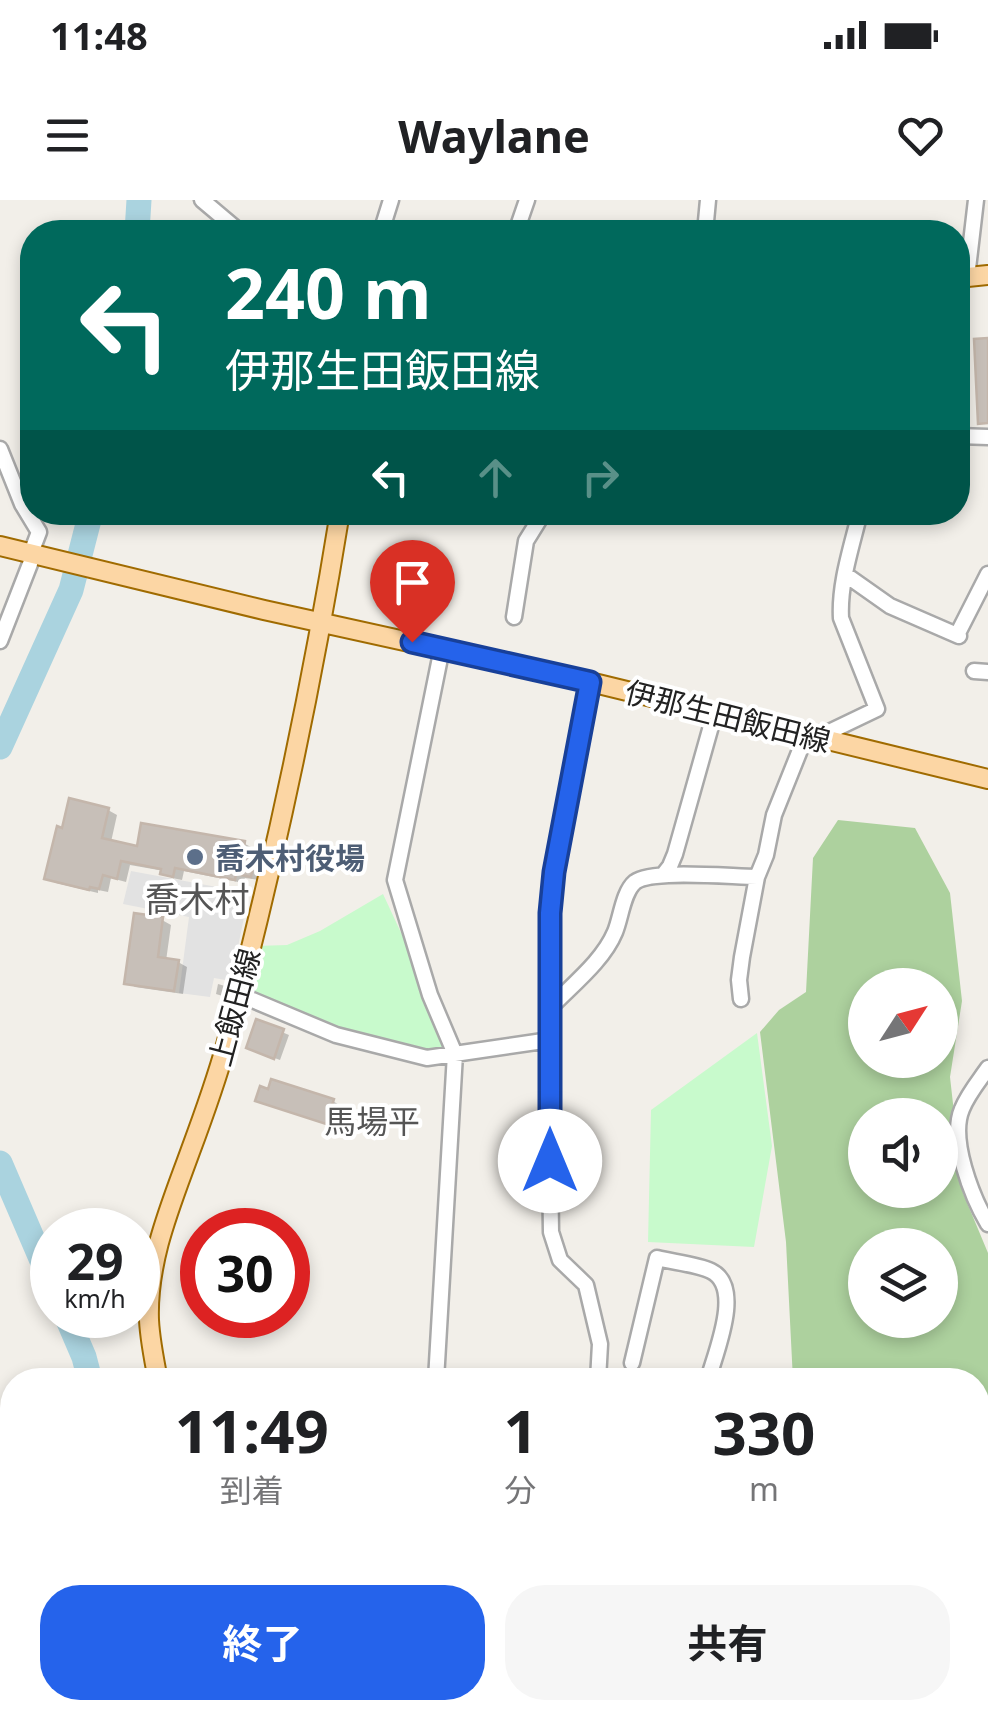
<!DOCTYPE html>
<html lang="ja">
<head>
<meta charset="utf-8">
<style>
  body { margin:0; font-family:"Noto Sans","Noto Sans JP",sans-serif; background:#f6f6f6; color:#202124; height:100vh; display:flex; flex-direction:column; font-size:38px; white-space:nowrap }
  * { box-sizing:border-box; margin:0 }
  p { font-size:32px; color:#757577 }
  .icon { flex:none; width:55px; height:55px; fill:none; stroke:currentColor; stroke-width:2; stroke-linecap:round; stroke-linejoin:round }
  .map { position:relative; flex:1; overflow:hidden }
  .side { position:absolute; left:0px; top:1168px; width:990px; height:352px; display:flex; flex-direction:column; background:#fff; border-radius:40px 40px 0 0; box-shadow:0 5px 15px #0003 }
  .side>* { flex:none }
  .top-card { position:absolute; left:20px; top:20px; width:950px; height:305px; border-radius:40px; box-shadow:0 5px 15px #0003; background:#00695c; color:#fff; overflow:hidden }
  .needle { width:65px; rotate:54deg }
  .buttons { position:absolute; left:848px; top:768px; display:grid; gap:20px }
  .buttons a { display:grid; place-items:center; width:110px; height:110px; border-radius:50%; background:#fff; box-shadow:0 5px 15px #0003; font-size:50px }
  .speed { position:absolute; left:30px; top:1008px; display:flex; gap:20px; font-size:50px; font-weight:700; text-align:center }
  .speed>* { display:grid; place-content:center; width:130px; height:130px; border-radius:50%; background:#fff; box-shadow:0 5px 15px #0003; line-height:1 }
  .speed small { font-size:25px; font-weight:400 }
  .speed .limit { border:15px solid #d22; background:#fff; color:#111 }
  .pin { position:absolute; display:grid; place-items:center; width:85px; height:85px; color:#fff; margin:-102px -42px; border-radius:50% 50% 50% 0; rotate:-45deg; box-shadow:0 0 10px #0007 }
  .pin .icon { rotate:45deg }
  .me { position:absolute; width:110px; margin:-55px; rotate:0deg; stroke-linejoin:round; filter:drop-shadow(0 0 8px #0008) }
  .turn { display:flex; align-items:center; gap:35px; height:210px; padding:0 40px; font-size:45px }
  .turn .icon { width:130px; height:130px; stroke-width:2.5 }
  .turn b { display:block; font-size:70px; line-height:85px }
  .lanes { display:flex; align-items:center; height:95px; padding:0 40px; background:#0003; justify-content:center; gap:50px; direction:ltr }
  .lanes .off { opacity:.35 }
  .eta { display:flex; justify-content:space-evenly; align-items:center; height:170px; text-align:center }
  .eta b { font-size:60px; font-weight:700; line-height:70px }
  .action { display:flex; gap:20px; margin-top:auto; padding:20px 40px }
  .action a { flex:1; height:115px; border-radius:40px; background:#2563eb; color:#fff; font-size:40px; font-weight:700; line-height:115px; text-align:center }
  .action a+a { background:#f6f6f6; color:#202124 }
  .status { display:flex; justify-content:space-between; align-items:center; height:70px; padding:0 50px; background:#fff; direction:ltr }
  .status svg { height:28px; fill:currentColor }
  header { display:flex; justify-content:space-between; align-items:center; height:130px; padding:0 40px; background:#fff; font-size:45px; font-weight:700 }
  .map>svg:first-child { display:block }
</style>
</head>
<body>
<div class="status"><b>11:48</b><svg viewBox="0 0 49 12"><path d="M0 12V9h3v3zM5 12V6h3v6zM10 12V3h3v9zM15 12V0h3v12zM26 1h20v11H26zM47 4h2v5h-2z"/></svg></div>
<header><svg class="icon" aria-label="menu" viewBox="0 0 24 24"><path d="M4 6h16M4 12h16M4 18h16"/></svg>Waylane<svg class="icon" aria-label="heart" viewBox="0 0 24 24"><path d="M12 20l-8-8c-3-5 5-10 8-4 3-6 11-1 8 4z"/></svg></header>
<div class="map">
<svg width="988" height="1519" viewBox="0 0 988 1519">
  <rect width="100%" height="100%" fill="#f2efe9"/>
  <path fill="#add19e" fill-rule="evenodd" d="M838,620L915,628L950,693L962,801L950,877L963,993L988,1053V1385H978V1180H793L786,1042L760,832L779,810L806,792L813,658ZM865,785H940V860H865ZM865,915H940V990H865ZM865,1045H940V1120H865Z
    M697,1508H885L872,1519H695Z"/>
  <path fill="#c8facc" d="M383,694L430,795L451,852L395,851L238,794L256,746L287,745L320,731Z
    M757,833L772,946L754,1047L648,1042L651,910Z"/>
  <path fill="#e2e2e2" d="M131,671L249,693L231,781L214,778L210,797L179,793L189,717L123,704Z"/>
  <path fill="#0003" d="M108,610L117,615L111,642L139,649L245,644L253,648V652L263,657L259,680L245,678L243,683L184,671L182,680L172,678L164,671L130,665L126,682L111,678L108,692L98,690V693L56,683L47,678Z
    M162,720L171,725L166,761L178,762L187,767L183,794L135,787L127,782Z
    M218,784L232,788L229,798L216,794Z
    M258,822L289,835L280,860L255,851Z
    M333,901L339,905L333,925L264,903Z"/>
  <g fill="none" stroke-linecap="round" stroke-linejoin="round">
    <path stroke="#aad3df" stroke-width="4" d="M614,1508L628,1519"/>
    <path stroke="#aad3df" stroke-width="25" d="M137,32L139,0
      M0,547L71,390L91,312
      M0,963L52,1084
      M66,1115L84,1157L90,1180
      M103,1519L105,1508"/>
  </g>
  <path fill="#c7bfb8" stroke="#c4b6ab" stroke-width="2.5" d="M988,138V223L978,224L974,139Z
    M69,598L109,608L102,638L137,646L141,623L245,641L244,648L256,650L251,677L236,674L235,680L175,668L173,677L160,674L161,669L121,661L117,679L103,675L99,689L90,687L89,690L44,679L57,626L62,628Z
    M134,713L163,717L158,757L179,760L174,791L124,784Z
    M256,819L284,829L274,859L246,848Z
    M271,879L334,899L326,924L255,901L260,886L268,889Z"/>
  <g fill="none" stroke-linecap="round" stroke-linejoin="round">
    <defs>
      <path id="minor" d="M202,0L240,32
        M381,32L391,0
        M516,32L527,0
        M705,32L708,0
        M967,77L976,0
        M958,236L988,237
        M0,249L22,304L39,332L31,353
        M846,375L890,406L959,436
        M514,417L526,341L544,312
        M957,435L988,374
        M0,441L30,364
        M974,471L988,472
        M590,482L554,671L550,713V961L551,1032L560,1060L586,1085L600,1144L598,1180
        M663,675L670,666L675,654L715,512
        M238,794L336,835L427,858L550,840
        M741,799L739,780L742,757L757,677L766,655L774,615L806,535L829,532L877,509L841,418C839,383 852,346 860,312
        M550,808C572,785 603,761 615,732C621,718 623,692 635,682C652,669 732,677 757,677
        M988,868C979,881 968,894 962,909C949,939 972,997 988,1024
        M632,1163L657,1058C672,1062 697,1064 711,1071C744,1087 715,1153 708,1180
        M436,1177L464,1180
        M436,1180L455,854L430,795L395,680L442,448
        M370,1508L375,1519
        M643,1508L680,1519
        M904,1508L916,1519
        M492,1519L495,1508
        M878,1519L884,1508"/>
      <path id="major" d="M958,78L988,75
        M0,346L264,410L590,482L988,579
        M158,1180C154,1160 150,1140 149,1120C147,1061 170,1007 190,952C203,917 216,881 226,845C273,669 311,492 340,312
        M214,1508L216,1519"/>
    </defs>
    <use href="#minor" stroke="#a9a9a9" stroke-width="19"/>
    <use href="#major" stroke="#a06b00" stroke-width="22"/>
    <use href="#minor" stroke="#fff" stroke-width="14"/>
    <use href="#major" stroke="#fcd6a4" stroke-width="18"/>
  </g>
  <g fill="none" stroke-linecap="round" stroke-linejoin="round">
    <defs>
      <path id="route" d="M412,442L590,482L554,672L550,713V961"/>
    </defs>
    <use href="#route" stroke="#184099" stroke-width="25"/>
    <use href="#route" stroke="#2563eb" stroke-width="18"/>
  </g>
  <circle fill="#5c6f8a" stroke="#fff" stroke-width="4" cx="195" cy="657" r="10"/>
  <g text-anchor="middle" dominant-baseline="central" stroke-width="8" stroke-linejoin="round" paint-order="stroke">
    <g font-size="30" fill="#222" stroke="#fff">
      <text transform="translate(728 516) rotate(14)">伊那生田飯田線</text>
      <text transform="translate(234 807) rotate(-75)">上飯田線</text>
    </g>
    <g font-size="30" font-weight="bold" fill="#4e5e75" stroke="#fff" text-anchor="start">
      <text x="215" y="657">喬木村役場</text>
    </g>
    <g font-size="32" fill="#555" stroke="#fff">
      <text x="372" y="920">馬場平</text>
    </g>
    <g font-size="35" fill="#555" stroke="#fff">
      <text x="197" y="698">喬木村</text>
    </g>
  </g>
</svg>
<div class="buttons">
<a><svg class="needle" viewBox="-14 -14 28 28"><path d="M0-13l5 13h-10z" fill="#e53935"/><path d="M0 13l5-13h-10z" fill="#757577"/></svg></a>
<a><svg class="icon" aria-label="sound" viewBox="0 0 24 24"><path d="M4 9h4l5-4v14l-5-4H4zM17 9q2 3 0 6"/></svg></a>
<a><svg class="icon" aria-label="layers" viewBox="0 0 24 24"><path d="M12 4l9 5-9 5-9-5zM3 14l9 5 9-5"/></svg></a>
</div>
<div class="speed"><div>29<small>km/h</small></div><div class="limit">30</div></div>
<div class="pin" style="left:412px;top:442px;background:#d93025"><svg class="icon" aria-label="arrive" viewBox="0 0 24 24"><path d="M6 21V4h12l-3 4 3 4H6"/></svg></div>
<svg class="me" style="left:550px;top:961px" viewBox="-20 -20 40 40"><circle r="19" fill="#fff"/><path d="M0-13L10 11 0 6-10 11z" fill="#2563eb"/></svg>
<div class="top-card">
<div class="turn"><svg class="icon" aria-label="left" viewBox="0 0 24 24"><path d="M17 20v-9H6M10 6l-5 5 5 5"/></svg><div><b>240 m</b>伊那生田飯田線</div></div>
<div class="lanes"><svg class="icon" aria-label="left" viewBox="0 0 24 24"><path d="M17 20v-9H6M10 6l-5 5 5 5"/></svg><svg class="icon off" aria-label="ahead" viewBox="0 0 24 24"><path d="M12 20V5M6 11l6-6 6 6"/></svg><svg class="icon off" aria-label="right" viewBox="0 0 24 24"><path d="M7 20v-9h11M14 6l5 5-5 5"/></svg></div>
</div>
<section class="side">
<div class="eta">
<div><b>11:49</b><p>到着</p></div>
<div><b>1</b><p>分</p></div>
<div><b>330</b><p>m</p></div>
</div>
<div class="action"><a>終了</a><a>共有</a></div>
</section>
</div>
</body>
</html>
